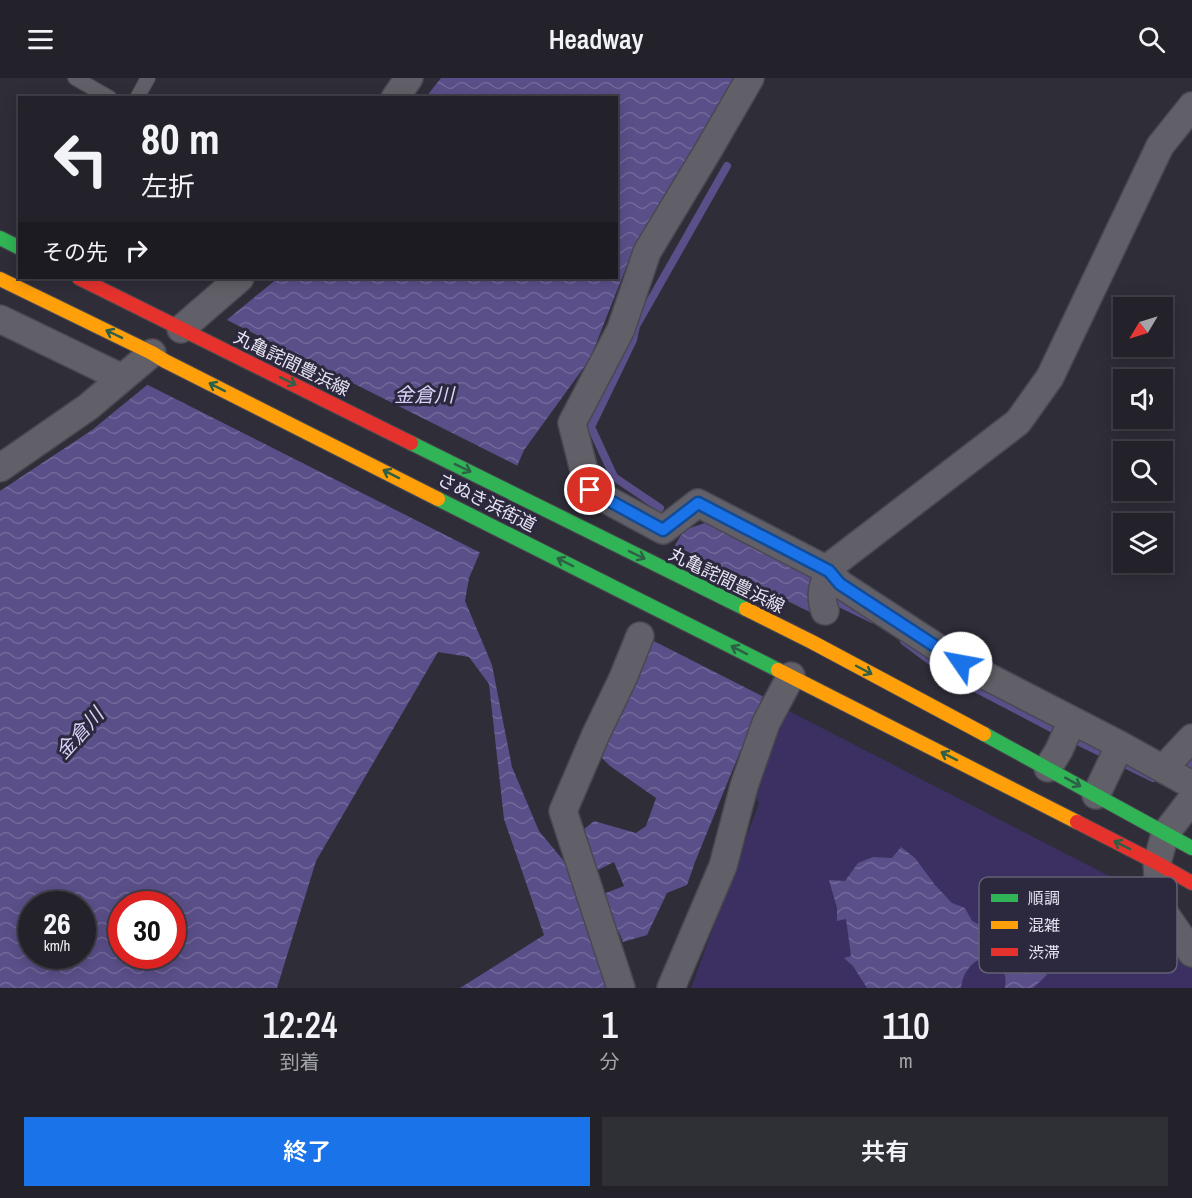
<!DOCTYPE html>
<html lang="ja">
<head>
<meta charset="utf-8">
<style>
  body { margin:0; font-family:"Archivo Narrow","Noto Sans JP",sans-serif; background:#2f2f36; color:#f1f3f6; height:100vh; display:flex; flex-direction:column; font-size:22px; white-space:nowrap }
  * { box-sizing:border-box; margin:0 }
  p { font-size:20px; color:#a3a4a8 }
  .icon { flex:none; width:33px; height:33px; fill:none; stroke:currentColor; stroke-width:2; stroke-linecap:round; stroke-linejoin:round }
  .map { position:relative; height:910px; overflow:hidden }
  .side { display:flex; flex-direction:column; background:#23222a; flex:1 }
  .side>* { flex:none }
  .hud { position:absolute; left:18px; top:18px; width:600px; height:183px; border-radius:0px; box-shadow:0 3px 15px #0003,0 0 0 2px #403f47; background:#23222a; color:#f1f3f6; overflow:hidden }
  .needle { width:39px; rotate:232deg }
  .buttons { position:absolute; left:1113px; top:219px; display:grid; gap:12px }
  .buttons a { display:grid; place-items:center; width:60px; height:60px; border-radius:0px; background:#23222a; box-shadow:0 3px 15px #0003,0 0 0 2px #403f47; font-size:30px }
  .speed { position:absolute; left:18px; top:813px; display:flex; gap:12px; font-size:30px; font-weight:700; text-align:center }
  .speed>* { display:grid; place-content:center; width:78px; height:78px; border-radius:50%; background:#23222a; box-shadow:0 3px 15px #0003,0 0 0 2px #403f47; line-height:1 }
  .speed small { font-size:15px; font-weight:400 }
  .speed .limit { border:9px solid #d22; background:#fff; color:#111 }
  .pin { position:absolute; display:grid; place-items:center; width:51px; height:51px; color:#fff; margin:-26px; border:3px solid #fff; border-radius:50%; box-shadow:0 2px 6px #0007 }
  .me { position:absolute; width:66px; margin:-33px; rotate:303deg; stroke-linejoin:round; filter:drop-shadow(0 0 4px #0008) }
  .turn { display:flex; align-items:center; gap:21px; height:126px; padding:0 24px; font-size:27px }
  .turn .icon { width:78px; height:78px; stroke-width:2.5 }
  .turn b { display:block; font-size:42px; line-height:51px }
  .then { display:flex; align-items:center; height:57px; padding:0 24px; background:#0003; gap:12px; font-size:22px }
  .eta { display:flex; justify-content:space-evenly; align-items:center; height:102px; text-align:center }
  .eta b { font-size:36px; font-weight:600; line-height:42px }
  .cta { display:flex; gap:12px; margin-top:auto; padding:12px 24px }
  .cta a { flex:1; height:69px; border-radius:0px; background:#1a73e8; color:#fff; font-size:24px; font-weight:600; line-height:69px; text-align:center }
  .cta a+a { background:#2f2f36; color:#f1f3f6 }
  header { display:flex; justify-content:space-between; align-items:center; height:78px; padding:0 24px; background:#23222a; font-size:27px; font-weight:600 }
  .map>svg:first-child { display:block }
</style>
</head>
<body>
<header><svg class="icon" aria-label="menu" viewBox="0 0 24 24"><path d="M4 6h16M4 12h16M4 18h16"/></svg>Headway<svg class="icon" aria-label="search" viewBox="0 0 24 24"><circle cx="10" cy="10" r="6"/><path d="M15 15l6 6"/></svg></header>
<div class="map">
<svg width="1192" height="910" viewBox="0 0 1192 910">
  <defs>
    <pattern id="water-waves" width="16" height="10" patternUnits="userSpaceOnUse" patternTransform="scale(1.5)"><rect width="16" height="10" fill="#5b4f89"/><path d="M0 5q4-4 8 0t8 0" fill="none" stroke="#72689a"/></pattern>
  </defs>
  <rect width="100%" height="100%" fill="#2f2d38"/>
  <path fill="#3b3061" d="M787,632L1142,815L1192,891V910H691L759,725L755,717Z"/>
  <path fill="url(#water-waves)" fill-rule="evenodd" d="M441,0H737L629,182L590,281L524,372L469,500L465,523L492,587L512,689L539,753L573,794L607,910H460L544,857L504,741L489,606L469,579L438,574L316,783L277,910H0V413L92,352L278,200H616V20L426,19ZM32,826H82V878H32ZM122,826H172V878H122Z
    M708,444L818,495L813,536L762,620L695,784L687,807L667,815L647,857L623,864L619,854L611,858L598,818L624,808L614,784L592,795L577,757L594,743L636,755L646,748L656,720L610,688L594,672L646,558L674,469L684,452Z
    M901,769L915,780L935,807L952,825L965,830L972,843L984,849L999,841L1010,839L1022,851L1030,872L1039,887L1047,897L1033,910H1005C1006,902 1006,896 1001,890L1000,877C992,881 986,878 980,881C969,886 962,898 961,910H867L853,888L844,880L851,878L846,841L837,843V830L829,802L845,803L858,785L873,779L892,780Z"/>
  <path fill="#2f2d38" d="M223,240L520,389L483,476L144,305Z
    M672,466L816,537L766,620L644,558Z"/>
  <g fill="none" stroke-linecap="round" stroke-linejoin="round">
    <path stroke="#5b4f89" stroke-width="8" d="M660,430L614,399L591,349L633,262L636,248L727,88
      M829,520L872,541
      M904,563L948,596L1057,653L1153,700
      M1181,697L1192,685"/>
    <defs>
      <path id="lane" d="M75,0L110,20
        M137,20L148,0"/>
      <path id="street" d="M750,0L709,71L647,174L621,251L572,345L589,412L663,452L698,425L829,493L840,506L961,585L1120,667L1192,707
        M395,20L409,0
        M0,241L122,300
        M181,251L240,200
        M0,390L88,329L152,275
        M825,533C818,514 825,503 833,486L1018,344L1050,299L1160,68L1192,28
        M1048,690L1059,672L1072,643
        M1163,691L1192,660
        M1096,717L1120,667
        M1192,721L1165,756L1157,785L1160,829L1192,875
        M621,910L563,733L596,656L623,600L640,558
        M671,910L723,788L744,708L766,645L791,598"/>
      <path id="fast" d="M0,160L20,170
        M411,365L746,531
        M438,421L778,592
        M984,656L1192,770"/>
      <path id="slow" d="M0,201L152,275L165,283L438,421
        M746,531L812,564L984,656
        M778,592L1077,744"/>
      <path id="jam" d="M79,200L411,365
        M1077,744L1157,785L1192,805"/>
    </defs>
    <use href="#lane" stroke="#494852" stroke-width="16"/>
    <use href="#street" stroke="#494852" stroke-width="30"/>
    <use href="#fast" stroke="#494852" stroke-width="16"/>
    <use href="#slow" stroke="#494852" stroke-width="16"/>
    <use href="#jam" stroke="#494852" stroke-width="16"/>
    <use href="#lane" stroke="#616068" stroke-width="14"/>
    <use href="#street" stroke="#616068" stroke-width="27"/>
    <use href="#fast" stroke="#30b455" stroke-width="14"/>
    <use href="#slow" stroke="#ff9f0a" stroke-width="14"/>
    <use href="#jam" stroke="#e5322d" stroke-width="14"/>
  </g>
  <defs><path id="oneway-shaft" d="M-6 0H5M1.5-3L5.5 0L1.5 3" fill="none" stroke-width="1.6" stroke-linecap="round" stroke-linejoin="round" transform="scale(1.5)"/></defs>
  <g stroke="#2e6047">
    <use href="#oneway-shaft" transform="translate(114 256) rotate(-154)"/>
    <use href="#oneway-shaft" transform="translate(288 303) rotate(26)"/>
    <use href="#oneway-shaft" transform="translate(217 309) rotate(-153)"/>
    <use href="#oneway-shaft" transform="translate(463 390) rotate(26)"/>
    <use href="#oneway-shaft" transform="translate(391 396) rotate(-153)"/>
    <use href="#oneway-shaft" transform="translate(637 477) rotate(26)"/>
    <use href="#oneway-shaft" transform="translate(565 484) rotate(-153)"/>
    <use href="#oneway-shaft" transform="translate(739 572) rotate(-153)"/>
    <use href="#oneway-shaft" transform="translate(864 592) rotate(28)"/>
    <use href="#oneway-shaft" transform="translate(949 678) rotate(-153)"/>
    <use href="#oneway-shaft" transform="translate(1073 704) rotate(29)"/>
    <use href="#oneway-shaft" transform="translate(1122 767) rotate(-153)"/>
  </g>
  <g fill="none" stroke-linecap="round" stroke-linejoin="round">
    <defs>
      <path id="route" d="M590,412L663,452L698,425L829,493L840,506L961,585"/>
    </defs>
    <use href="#route" stroke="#114b97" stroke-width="15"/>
    <use href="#route" stroke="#1a73e8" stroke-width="10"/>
  </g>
  <g text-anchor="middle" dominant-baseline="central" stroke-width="6" stroke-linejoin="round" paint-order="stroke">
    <g font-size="18" fill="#e5e3f1" stroke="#2c283d">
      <text transform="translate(292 285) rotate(26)">丸亀詫間豊浜線</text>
      <text transform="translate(487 424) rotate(27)">さぬき浜街道</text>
      <text transform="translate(727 502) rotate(26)">丸亀詫間豊浜線</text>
    </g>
    <g font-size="20" font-style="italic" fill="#d7d2f8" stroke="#2c283d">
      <text x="424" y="316">金倉川</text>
      <text transform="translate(79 655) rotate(-48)">金倉川</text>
    </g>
  </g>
  <rect x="979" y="799" width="198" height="96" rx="9" fill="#2c283d" stroke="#646073" stroke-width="1.5"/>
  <rect x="991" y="816" width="27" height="8" fill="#30b455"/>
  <rect x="991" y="843" width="27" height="8" fill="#ff9f0a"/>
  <rect x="991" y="870" width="27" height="8" fill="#e5322d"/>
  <g font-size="16" fill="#e5e3f1">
    <text x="1028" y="826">順調</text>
    <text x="1028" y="853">混雑</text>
    <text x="1028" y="880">渋滞</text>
  </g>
</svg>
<div class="buttons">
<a><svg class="needle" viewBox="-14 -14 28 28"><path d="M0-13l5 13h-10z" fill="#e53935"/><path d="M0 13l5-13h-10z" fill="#a3a4a8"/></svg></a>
<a><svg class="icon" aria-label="sound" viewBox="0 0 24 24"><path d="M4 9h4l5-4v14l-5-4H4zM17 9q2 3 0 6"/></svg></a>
<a><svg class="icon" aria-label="search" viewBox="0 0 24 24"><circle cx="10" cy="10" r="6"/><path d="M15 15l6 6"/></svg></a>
<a><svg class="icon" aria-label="layers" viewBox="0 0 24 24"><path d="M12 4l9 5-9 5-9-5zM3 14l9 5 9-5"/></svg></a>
</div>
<div class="speed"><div>26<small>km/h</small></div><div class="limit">30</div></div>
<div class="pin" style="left:590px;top:412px;background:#d93025"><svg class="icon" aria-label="arrive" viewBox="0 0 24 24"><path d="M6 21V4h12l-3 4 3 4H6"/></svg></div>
<svg class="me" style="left:961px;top:585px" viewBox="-20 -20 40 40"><circle r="19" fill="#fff"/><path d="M0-13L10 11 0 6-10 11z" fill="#1a73e8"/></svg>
<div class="hud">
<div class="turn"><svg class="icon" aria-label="left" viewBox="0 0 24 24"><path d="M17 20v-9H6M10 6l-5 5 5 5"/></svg><div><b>80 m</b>左折</div></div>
<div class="then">その先<svg class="icon" aria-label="right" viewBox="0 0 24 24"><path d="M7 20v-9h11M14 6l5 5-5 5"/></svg></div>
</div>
</div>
<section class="side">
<div class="eta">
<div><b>12:24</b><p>到着</p></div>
<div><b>1</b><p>分</p></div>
<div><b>110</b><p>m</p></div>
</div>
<div class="cta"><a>終了</a><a>共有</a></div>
</section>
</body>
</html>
